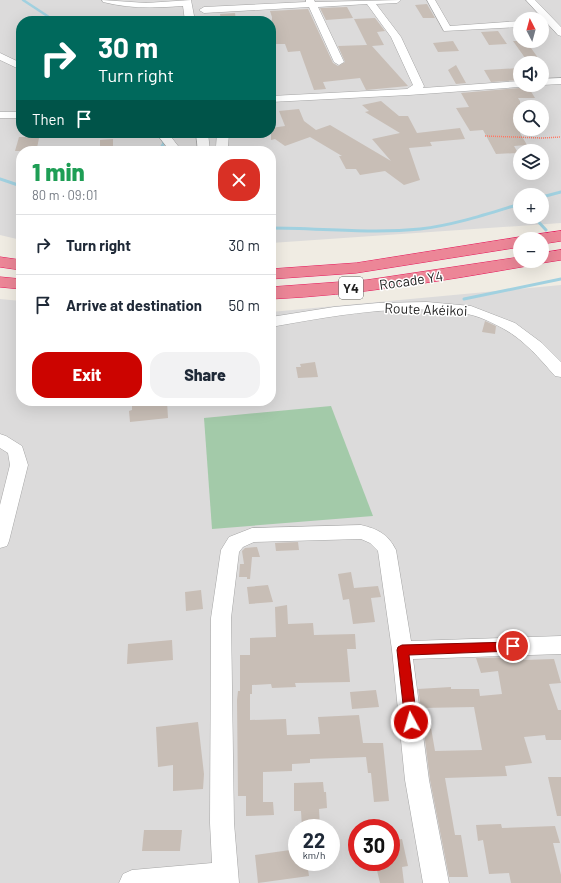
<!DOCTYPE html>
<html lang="en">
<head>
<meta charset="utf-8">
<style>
  body { margin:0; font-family:Barlow,sans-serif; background:#f2f2f3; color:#1f2937; height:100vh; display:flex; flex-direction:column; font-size:15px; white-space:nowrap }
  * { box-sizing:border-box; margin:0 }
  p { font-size:13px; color:#747a83 }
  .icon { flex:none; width:22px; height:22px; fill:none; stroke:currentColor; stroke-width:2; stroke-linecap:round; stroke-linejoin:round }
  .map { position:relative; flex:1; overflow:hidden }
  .details { position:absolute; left:16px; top:146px; width:260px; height:260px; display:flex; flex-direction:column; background:#fff; border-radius:16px; box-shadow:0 4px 16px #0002 }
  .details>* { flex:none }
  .top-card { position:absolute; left:16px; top:16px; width:260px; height:122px; border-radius:16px; box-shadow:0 4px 16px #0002; background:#00695c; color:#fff; overflow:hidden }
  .needle { width:26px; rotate:354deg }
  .tools { position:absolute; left:513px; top:12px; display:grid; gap:8px }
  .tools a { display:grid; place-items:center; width:36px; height:36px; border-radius:50%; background:#fff; box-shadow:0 4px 16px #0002; font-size:20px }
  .speed { position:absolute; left:288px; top:819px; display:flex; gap:8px; font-size:20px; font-weight:700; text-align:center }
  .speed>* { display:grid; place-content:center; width:52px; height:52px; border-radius:50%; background:#fff; box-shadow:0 4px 16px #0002; line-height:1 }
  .speed small { font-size:10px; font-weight:400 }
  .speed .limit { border:6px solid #d22; background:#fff; color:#111 }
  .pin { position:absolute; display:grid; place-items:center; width:34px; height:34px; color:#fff; margin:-17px; border:2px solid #fff; border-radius:50%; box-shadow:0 1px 4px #0007 }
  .me { position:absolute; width:44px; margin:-22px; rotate:354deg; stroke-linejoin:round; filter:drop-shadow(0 0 3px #0008) }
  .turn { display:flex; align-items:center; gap:14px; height:84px; padding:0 16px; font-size:18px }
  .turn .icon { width:52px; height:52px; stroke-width:2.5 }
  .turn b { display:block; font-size:28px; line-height:34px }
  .then { display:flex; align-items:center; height:38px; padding:0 16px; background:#0003; gap:8px; font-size:15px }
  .round { display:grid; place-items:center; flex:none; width:42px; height:42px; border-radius:16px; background:#f2f2f3 }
  .headline { display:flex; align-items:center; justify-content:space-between; height:68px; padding:0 16px }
  h1 { font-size:24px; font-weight:800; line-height:30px; color:#1e9e55 }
  .cta { display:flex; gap:8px; margin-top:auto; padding:8px 16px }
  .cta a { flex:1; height:46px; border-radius:16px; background:#cc0400; color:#fff; font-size:16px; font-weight:800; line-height:46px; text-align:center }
  .cta a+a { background:#f2f2f3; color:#1f2937 }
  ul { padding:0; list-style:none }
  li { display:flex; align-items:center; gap:12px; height:60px; padding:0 16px; border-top:1px solid #e0e1e3 }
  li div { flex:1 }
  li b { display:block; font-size:15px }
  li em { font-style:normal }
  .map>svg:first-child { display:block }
</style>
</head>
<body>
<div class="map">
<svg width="561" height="883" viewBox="0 0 561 883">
  <rect width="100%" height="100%" fill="#f0ece3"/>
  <path fill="#dcdbdb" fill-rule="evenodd" d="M0,0H561V223L271,243V151H21V240L0,235ZM520,19H542V41H520ZM21,21H271V133H21ZM520,63H542V85H520ZM520,107H542V129H520ZM520,151H542V173H520ZM520,195H542V217H520Z
    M561,285V883H0V299L21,301V401H271V312ZM297,828H331V862H297ZM357,828H391V862H357Z"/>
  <path fill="#a3caa9" d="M331,406L373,516L212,529L204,418Z"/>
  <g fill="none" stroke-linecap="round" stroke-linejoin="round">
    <path stroke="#a1d1e0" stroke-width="2.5" d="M23,0L55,21
      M161,133L164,144"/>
    <path stroke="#a1d1e0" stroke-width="3" d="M159,151L164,143
      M0,179L21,186
      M542,197L561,192
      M534,217L546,230
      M271,228C320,228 371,234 420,229C454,225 487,214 520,204
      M464,299L561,279"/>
  </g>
  <path fill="#c8beb6" d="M427,4L435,18H423L415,5Z
    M347,7L353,18L326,20L320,8Z
    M308,9L333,63L338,66L345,62L338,46L367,45L354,19L375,18L385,31L377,32L384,45L372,46L408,86L366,90L360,78L323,82L326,89L314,90L300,51L288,52L285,44H271L272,17L270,11Z
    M235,13L236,21H221L220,14Z
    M498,31L507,44L489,45L481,32Z
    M453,41L459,51L438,52L433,43Z
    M513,41H526L541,62H528Z
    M456,65L466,83L456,84L448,70Z
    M520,68V80L491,82L484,70Z
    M527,85L535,98H518L520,101V133L527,145L514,146L518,153L496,154L483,130L470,131L456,108L469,107L461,93L520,88Z
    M381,101L399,116H408L417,133L460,128L465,139L430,142L432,146L409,148L420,180L404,185L385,171L360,175L356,169H346L339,156H342L310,137L285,146L275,139L271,140V128L285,126L279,111L299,109L304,121L316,130L330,125L391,161L372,139L400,133L365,112L369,111L362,105Z
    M29,133H40L37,148H30L29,151H15L19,137H28Z
    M113,139V151H100V140Z
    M485,321L496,326L495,334L482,332Z
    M315,362L318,377L298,378L296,367H301L300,364Z
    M132,401H167L168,418L130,422L129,411L132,410Z
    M298,542L299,550L276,551L275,543Z
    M257,547L260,557H252L250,579H247V577H239L240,564H244L242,551L245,548Z
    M351,572L354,588L378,586L381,597L371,598L375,622L353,624L349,599L343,600L338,574Z
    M268,585L273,602L249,604L247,587Z
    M201,590L203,609L186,611L185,592Z
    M287,605L288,624L313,623L314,635L355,634L356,649H347L350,682L295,683L296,687L272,688L271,684L252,685V694H250V720L286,719L287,735L320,734L318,717L359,715L363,743H383L389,801L374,802L371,773H368L366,757L310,759V763L292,764V771L263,772V802H273L274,815L246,816V796H238L237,700L238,691H240V655H250V638L276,637L275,607Z
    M172,640L173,660L127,664L128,644Z
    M524,657V660L554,659L561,683L549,684L558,710H561V740H546L545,735L524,737L532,763L505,766L507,776L445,778L455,835H461L468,877H449L430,780L422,716H429L435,751L482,750L474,707L421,708L418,689L451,687V689H479L480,696L502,694L498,671L481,673L476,658Z
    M376,690L379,707L352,709L350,692Z
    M198,722L204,774L203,789L173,791V765L158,767L156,727Z
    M548,777H561V816H557Z
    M323,782L324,792H326L327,808L319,809L320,828H302L301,811H294V783Z
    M501,824L502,828L555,826L560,843H553L561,875V883H511L509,873L489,874L483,840L478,841L476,825Z
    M144,830H182L180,851H142Z
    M402,839L408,866L402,867L404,883H380L375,862H391V841Z
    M297,849V862H307L309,876L258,883L255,855Z"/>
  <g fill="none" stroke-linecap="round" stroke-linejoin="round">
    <defs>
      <path id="minor" d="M102,0L146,3L191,0L195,21H185L183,6C156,8 130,9 103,2Z
        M306,0H314L315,2L401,0L397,3L376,4L401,37L424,86L423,88L520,81V85H525L520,87L409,95L271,102V96L407,89L413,85L391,37L367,4L318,7L344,62L339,65L334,62L309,7L204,13L199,10L204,7L306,2Z
        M427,0H435L450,26L520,21V27L444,31Z
        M526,0H535L561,27V36L558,35Z
        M0,53L21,63V70L0,60Z
        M561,78V84L542,85H541L542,79Z
        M0,112H21V118H0Z
        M156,133H168L182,151H170Z
        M196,133H208L210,151H198Z
        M217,133H229L228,148L225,151H211L216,146Z
        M427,302L471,306L515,323L542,343L561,362V377L555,376C540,359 524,340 504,329C493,323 479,316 467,314C406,302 332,316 271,327V317L334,307L378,303Z
        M0,434L6,436L22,446L28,465L9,541L7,546L0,548V505L10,465L8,453L0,448Z
        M361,525C378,529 388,534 396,550L411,641L561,636V654L413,659L429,780L449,883H423L405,780L392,650L378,551L370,543L361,539L254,542L243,547L239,552L231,618L234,823L239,883H119L123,874L132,870L212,863L210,823L211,618L221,550L229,537L252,528Z"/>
      <path id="highway" d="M561,231V241L542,244V239H529L532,235Z
        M520,237L527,239H520V247L356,273L271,279V269L356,263Z
        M561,250V260L542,263L536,261L533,265L527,266C442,281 357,295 271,299V287L367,280L520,257V261H542V253Z
        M0,257L21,260V270L0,267Z
        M0,277L21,279V289L0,287Z"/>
    </defs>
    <use href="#minor" stroke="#a5a5a5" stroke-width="1"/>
    <use href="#highway" stroke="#e5195b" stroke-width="1"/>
    <path stroke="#ff7865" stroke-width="1.5" stroke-dasharray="1 1" stroke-linecap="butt" d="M485,136L542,138L561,137"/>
    <use href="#minor" fill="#fff" fill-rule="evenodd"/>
    <use href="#highway" fill="#ec8697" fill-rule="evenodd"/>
  </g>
  <path fill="#cc0400" stroke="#850300" d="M513,642L517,643L519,646L517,650L513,651L409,655L417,722L415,726L411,728L406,726L405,722L397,650L398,647L402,645Z"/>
  <g text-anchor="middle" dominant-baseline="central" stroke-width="3" stroke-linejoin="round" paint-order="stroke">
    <rect fill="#fff" stroke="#626262" stroke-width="1" x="339" y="277" width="24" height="22" rx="3"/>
    <g font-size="13" font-weight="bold" fill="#1e1e1e">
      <text x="351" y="288">Y4</text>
    </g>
    <g font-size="14" fill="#1e1e1e" stroke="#fff">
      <text transform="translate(411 280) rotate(-8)">Rocade Y4</text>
      <text transform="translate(426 309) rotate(2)">Route Akéikoi</text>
    </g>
  </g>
</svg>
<div class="tools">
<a><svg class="needle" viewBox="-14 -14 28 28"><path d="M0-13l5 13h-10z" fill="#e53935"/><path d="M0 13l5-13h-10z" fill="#747a83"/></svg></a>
<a><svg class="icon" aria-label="sound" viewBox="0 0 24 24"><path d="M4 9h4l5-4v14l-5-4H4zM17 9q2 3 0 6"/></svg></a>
<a><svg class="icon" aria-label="search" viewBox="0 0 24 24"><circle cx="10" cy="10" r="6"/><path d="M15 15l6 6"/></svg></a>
<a><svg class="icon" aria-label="layers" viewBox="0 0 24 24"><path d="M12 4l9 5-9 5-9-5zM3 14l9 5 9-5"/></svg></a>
<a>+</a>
<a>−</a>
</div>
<div class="speed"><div>22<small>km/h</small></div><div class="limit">30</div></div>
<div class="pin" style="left:513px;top:646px;background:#d93025"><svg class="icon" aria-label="arrive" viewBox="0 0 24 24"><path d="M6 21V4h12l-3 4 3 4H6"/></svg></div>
<svg class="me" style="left:411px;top:722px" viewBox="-20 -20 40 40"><circle r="17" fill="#cc0400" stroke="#fff" stroke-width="3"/><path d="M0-11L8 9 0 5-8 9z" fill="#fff"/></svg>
<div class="top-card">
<div class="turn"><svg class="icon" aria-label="right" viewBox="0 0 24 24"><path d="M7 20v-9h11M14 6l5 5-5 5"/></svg><div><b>30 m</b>Turn right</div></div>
<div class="then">Then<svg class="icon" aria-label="arrive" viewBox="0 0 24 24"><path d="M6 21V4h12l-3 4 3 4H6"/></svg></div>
</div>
<section class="details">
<div class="headline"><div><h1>1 min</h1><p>80 m · 09:01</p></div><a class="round" style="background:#d93025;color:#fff"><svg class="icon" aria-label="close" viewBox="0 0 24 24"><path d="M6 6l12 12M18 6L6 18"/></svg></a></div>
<ul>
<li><svg class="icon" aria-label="right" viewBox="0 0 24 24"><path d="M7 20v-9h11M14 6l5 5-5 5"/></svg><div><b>Turn right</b></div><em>30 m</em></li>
<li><svg class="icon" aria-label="arrive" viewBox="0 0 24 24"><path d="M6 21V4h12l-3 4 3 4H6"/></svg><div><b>Arrive at destination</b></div><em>50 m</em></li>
</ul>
<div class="cta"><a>Exit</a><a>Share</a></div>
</section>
</div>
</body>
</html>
